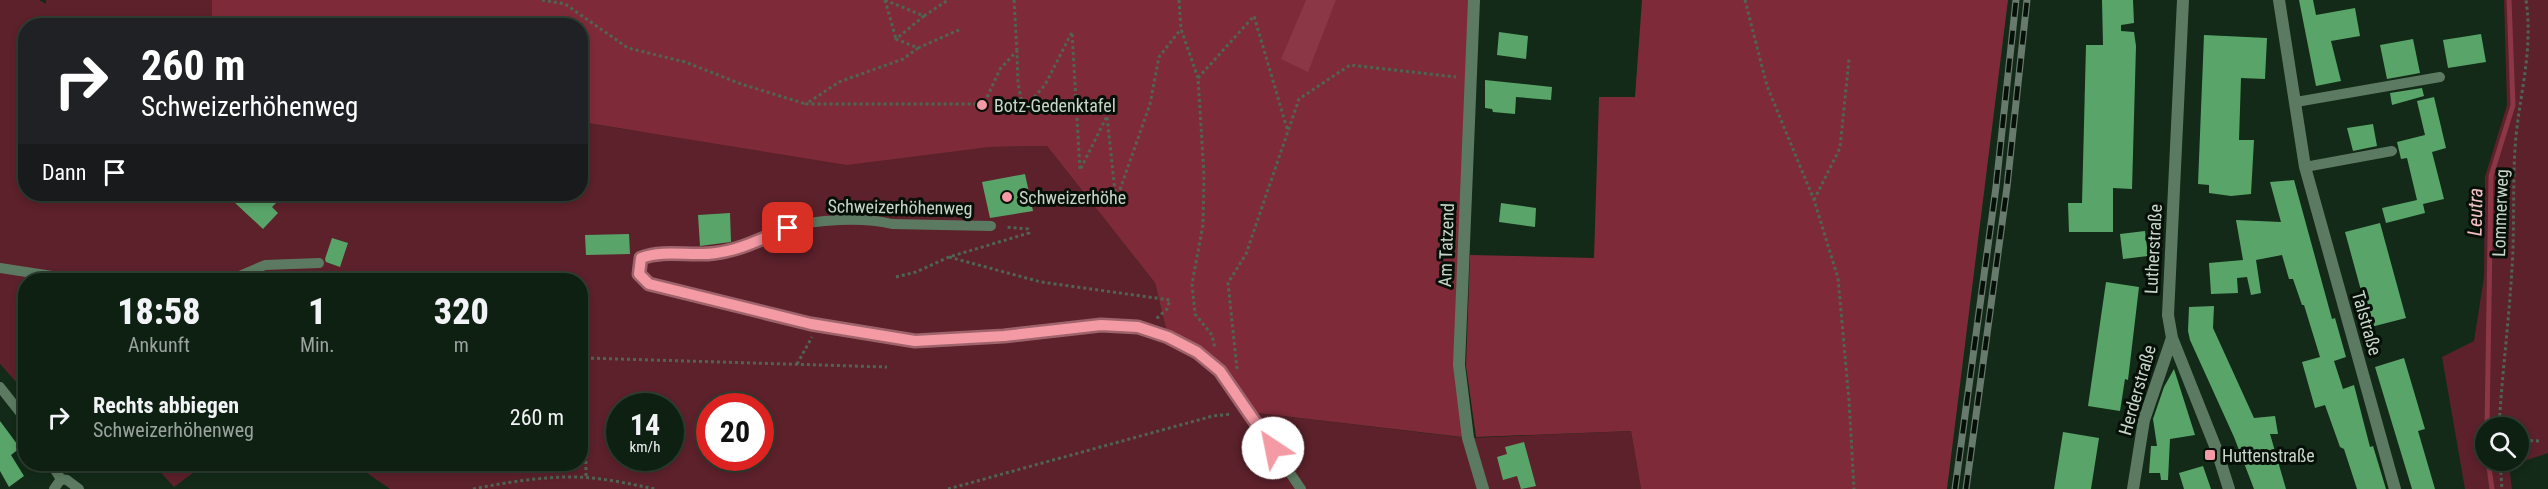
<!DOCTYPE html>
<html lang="de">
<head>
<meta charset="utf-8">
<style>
  body { margin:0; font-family:"Roboto Condensed",sans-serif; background:#17281b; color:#f1f3f6; height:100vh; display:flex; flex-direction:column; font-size:22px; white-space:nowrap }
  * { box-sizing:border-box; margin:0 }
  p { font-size:20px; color:#9ba39f }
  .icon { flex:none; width:33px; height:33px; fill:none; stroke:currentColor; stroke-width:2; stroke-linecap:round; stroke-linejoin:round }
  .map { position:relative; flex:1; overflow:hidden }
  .drawer { position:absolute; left:18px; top:273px; width:570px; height:198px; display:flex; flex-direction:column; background:#0e2012; border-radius:24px; box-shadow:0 3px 9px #0003,0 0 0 2px #2e3e32 }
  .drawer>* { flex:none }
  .banner { position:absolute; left:18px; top:18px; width:570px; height:183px; border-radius:24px; box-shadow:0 3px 9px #0003,0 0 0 2px #2e3e32; background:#202124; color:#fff; overflow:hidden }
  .controls { position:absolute; left:2475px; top:417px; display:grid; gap:12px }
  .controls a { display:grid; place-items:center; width:54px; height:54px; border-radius:50%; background:#0e2012; box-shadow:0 3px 9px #0003,0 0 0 2px #2e3e32; font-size:30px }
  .speed { position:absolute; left:606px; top:393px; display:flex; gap:12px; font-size:30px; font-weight:700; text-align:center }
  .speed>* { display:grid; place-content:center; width:78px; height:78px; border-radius:50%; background:#0e2012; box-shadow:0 3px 9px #0003,0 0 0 2px #2e3e32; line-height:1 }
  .speed small { font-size:15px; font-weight:400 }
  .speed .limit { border:9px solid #d22; background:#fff; color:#111 }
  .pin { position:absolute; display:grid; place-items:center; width:51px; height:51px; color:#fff; margin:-26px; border-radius:12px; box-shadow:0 3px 9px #0006 }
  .me { position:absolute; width:66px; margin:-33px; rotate:326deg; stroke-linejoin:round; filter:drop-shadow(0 0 4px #0008) }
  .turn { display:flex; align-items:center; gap:21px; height:126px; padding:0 24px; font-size:27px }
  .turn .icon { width:78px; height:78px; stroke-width:2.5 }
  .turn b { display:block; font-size:42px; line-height:51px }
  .then { display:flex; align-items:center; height:57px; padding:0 24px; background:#0003; gap:12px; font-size:22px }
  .eta { display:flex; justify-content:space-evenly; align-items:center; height:102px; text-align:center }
  .eta b { font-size:36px; font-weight:800; line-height:42px }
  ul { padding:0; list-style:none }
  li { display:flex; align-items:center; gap:18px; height:84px; padding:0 24px }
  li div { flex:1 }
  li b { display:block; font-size:22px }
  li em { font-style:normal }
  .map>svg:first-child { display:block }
</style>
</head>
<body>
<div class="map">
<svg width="2548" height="489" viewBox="0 0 2548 489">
  <rect width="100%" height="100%" fill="#132a18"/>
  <path fill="#5c212b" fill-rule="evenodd" d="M0,0H39L46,4V0H212V25L26,26V194H580L581,122L636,131L989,147L1047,146L1155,283L1168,337L1197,352L1249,412L1468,438L1631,431L1641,489H390L354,464H580V280H26L25,392L0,364ZM620,406H670V458H620ZM710,406H760V458H710Z
    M2504,0H2548V453L2509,466L2512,489H2465L2442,357L2474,341L2484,277L2485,177L2507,105ZM2486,428H2518V460H2486Z
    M153,464H205L174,487Z"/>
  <path fill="#7e2a39" d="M212,0H1469L1462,437L1249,412L1220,371L1168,337L1155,283L1047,146L989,147L847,165L581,122L580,26H212Z
    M1642,0H2008L1947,489H1641L1631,431L1476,437L1466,366L1470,255L1594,258L1599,97H1635Z"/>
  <path fill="#8c3745" d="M1306,0H1336L1308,72L1281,59Z"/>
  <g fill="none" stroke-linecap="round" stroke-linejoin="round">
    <path stroke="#8c3745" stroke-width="5" d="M2487,428L2491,176L2513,105L2509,0
      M2488,460L2492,489"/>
  </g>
  <path fill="#59a569" d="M2102,0H2133L2134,23L2121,25V31L2134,32L2136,46L2132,189L2113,188V232H2069L2068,203H2082L2086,45H2103Z
    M2299,0H2313L2316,15L2355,8L2360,36L2331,41L2341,81L2316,86Z
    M1499,32L1528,36L1526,59L1497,55Z
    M2481,34L2486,62L2448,68L2443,40Z
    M2204,35L2267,38L2265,79L2241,78L2239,140H2254L2251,194L2231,196L2209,193V185L2198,184Z
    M2413,39L2420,73L2387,79L2380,45Z
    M1485,80L1552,87L1551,100L1516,97L1515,114L1493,112L1492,109L1485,108Z
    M2422,88L2424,96L2392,105L2390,93Z
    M2434,97L2446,148L2432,152L2444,199L2423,204L2425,213L2386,223L2382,208L2417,200L2407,158L2401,159L2397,142L2425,135L2417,101Z
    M2373,124L2377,146L2353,151L2347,128Z
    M1025,174L1033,211L990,218L982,182Z
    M2294,180L2332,319L2335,318L2346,357L2334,361L2343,389L2354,385L2370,447L2373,446L2386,489H2357L2344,449L2340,447L2325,405L2315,408L2302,362L2320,357L2304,305H2302L2293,279H2289L2282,255L2256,260L2261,293L2251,295L2247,277L2237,278L2238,293L2211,294L2209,263L2243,260L2236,220L2281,222L2270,182Z
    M242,194H272L279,200L272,207L278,213L263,229L234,202Z
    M1501,203L1536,208L1535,227L1499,222Z
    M730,213L731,242L700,246L698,215Z
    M2380,223L2406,318L2371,327L2345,232Z
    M2145,231L2148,256L2123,259L2120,234Z
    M629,234L630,254L586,255L585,235Z
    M332,238L348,243L340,267L326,262L325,259Z
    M2106,282L2139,287L2128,380L2125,379L2120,411L2088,406Z
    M2214,306L2213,328L2254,418L2275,416L2278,434H2270L2286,489H2254L2234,437L2190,340L2188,331L2189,307Z
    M2404,358L2425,429L2418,431L2435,489H2412L2375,367Z
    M2174,369L2195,435L2170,439L2168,480H2161L2160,473H2149L2151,446H2157L2153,419L2164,387Z
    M0,421L20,448L11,455L24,476L9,487L0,471Z
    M2063,432L2099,438L2091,489H2054Z
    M1524,442L1536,486L1521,489L1517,476L1503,480L1497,457L1507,454L1505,447Z
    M2203,466L2211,489H2184L2179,473Z"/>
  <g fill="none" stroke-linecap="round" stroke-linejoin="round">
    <path stroke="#506454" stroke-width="3" stroke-dasharray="3 3" stroke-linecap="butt" d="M542,0L565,4L628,48L685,62L741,84L806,104
      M885,0L924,16L896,39L918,48L903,59L839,82L806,104H984L1000,69L1017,51L1018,83L1023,110L1045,85L1072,32L1080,170L1107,116L1116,201L1150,104L1159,57L1181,29
      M885,0L896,39
      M1014,0L1017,51
      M1179,0L1181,29L1198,78L1204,175L1203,225L1192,284L1195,314L1212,335L1215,348
      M1745,0L1767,86L1814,200L1838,278L1849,400L1854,489
      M924,16L948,0
      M918,48L961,29
      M1198,78L1254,16L1288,132
      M1814,200L1840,148L1849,59
      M949,257L1041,282L1170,300L1167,309L1156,319
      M896,277L916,272L949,257L1029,233L1028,229L1005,227
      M580,358H585L586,478
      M585,358L887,367
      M797,364L812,337
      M1237,369L1228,283L1246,254L1299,99L1350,65L1456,77
      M2499,428C2502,374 2509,321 2512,268C2515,224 2512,180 2516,136C2521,88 2533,49 2526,0
      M2518,440L2539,441
      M2500,460L2502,489
      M473,489C503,483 533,478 564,477C595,476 626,483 655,489
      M948,489L1213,416L1232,414"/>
    <path stroke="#5c7a61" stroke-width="10" d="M2296,102L2440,77
      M2305,167L2392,151
      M991,226L892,224C864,217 815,219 787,228C764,236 743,248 718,253C693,258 666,248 641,258L639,274L649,284L811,323L915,341L1004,336L1101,325L1138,327L1168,337L1197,352L1220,371L1301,489
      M0,268L78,280
      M230,280L265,265L319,263
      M0,387L26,420
      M51,464L61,479L67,480L79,489
      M54,489L61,479"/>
    <path stroke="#5c7a61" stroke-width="12" d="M1474,0L1459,365L1468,438L1483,489
      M2183,0L2168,315L2172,338L2217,451L2229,489
      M2279,0L2305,167L2395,489
      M2133,489L2144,420L2172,338"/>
    <defs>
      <path id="rail" d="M1955,489L1996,187L2016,0
        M1966,489L2007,187L2027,0"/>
    </defs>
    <use href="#rail" stroke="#677a6b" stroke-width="7"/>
    <use href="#rail" stroke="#071008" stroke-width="4.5" stroke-dasharray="14" stroke-linecap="butt"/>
  </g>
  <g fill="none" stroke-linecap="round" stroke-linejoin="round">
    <defs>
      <path id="route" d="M788,228C765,237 741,250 716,253C691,257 666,249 641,258L639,274L649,284L811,324L915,341L1004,336L1101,325L1138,327L1168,337L1197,352L1220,371L1273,448"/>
    </defs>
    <use href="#route" stroke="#9f646b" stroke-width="15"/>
    <use href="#route" stroke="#f49aa4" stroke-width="10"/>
  </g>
  <g fill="#f49aa4" stroke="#071008" stroke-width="2">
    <circle cx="982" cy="105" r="6"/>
    <circle cx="1007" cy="197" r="6"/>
    <rect x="2204" y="449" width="12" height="12" rx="3"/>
  </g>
  <g text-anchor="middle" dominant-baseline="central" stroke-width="6" stroke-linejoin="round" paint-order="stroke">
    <g font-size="18" fill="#c7d6c9" stroke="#071008" text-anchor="start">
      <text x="994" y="105">Botz-Gedenktafel</text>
      <text x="1019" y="197">Schweizerhöhe</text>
      <text x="2222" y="455">Huttenstraße</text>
    </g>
    <g font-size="18" fill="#c7d6c9" stroke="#071008">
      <text transform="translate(900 207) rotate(1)">Schweizerhöhenweg</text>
      <text transform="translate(2500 213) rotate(-88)">Lommerweg</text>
      <text transform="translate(1446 245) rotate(-88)">Am Tatzend</text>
      <text transform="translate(2153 249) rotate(-87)">Lutherstraße</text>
      <text transform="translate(2367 323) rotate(74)">Talstraße</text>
      <text transform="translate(2137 390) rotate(-74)">Herderstraße</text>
    </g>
    <g font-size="20" font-style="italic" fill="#f3c0c4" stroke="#071008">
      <text transform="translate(2475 212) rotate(-89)">Leutra</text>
    </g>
  </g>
</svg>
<div class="controls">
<a><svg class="icon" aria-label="search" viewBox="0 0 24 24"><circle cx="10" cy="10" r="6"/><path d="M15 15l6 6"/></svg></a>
</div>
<div class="speed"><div>14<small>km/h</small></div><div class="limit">20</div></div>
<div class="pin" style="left:788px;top:228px;background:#d93025"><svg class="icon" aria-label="arrive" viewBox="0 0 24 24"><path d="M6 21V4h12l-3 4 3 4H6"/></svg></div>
<svg class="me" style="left:1273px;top:448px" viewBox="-20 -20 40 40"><circle r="19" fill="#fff"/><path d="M0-13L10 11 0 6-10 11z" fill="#f49aa4"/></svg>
<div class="banner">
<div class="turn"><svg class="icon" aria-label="right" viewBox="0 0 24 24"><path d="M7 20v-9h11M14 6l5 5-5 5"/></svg><div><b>260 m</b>Schweizerhöhenweg</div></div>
<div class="then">Dann<svg class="icon" aria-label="arrive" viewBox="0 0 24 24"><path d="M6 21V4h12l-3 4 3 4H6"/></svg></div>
</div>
<section class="drawer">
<div class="eta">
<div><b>18:58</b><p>Ankunft</p></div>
<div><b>1</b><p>Min.</p></div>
<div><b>320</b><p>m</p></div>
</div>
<ul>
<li><svg class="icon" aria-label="right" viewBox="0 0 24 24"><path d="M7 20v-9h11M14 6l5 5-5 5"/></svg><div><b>Rechts abbiegen</b><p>Schweizerhöhenweg</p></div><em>260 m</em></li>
</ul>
</section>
</div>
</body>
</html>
